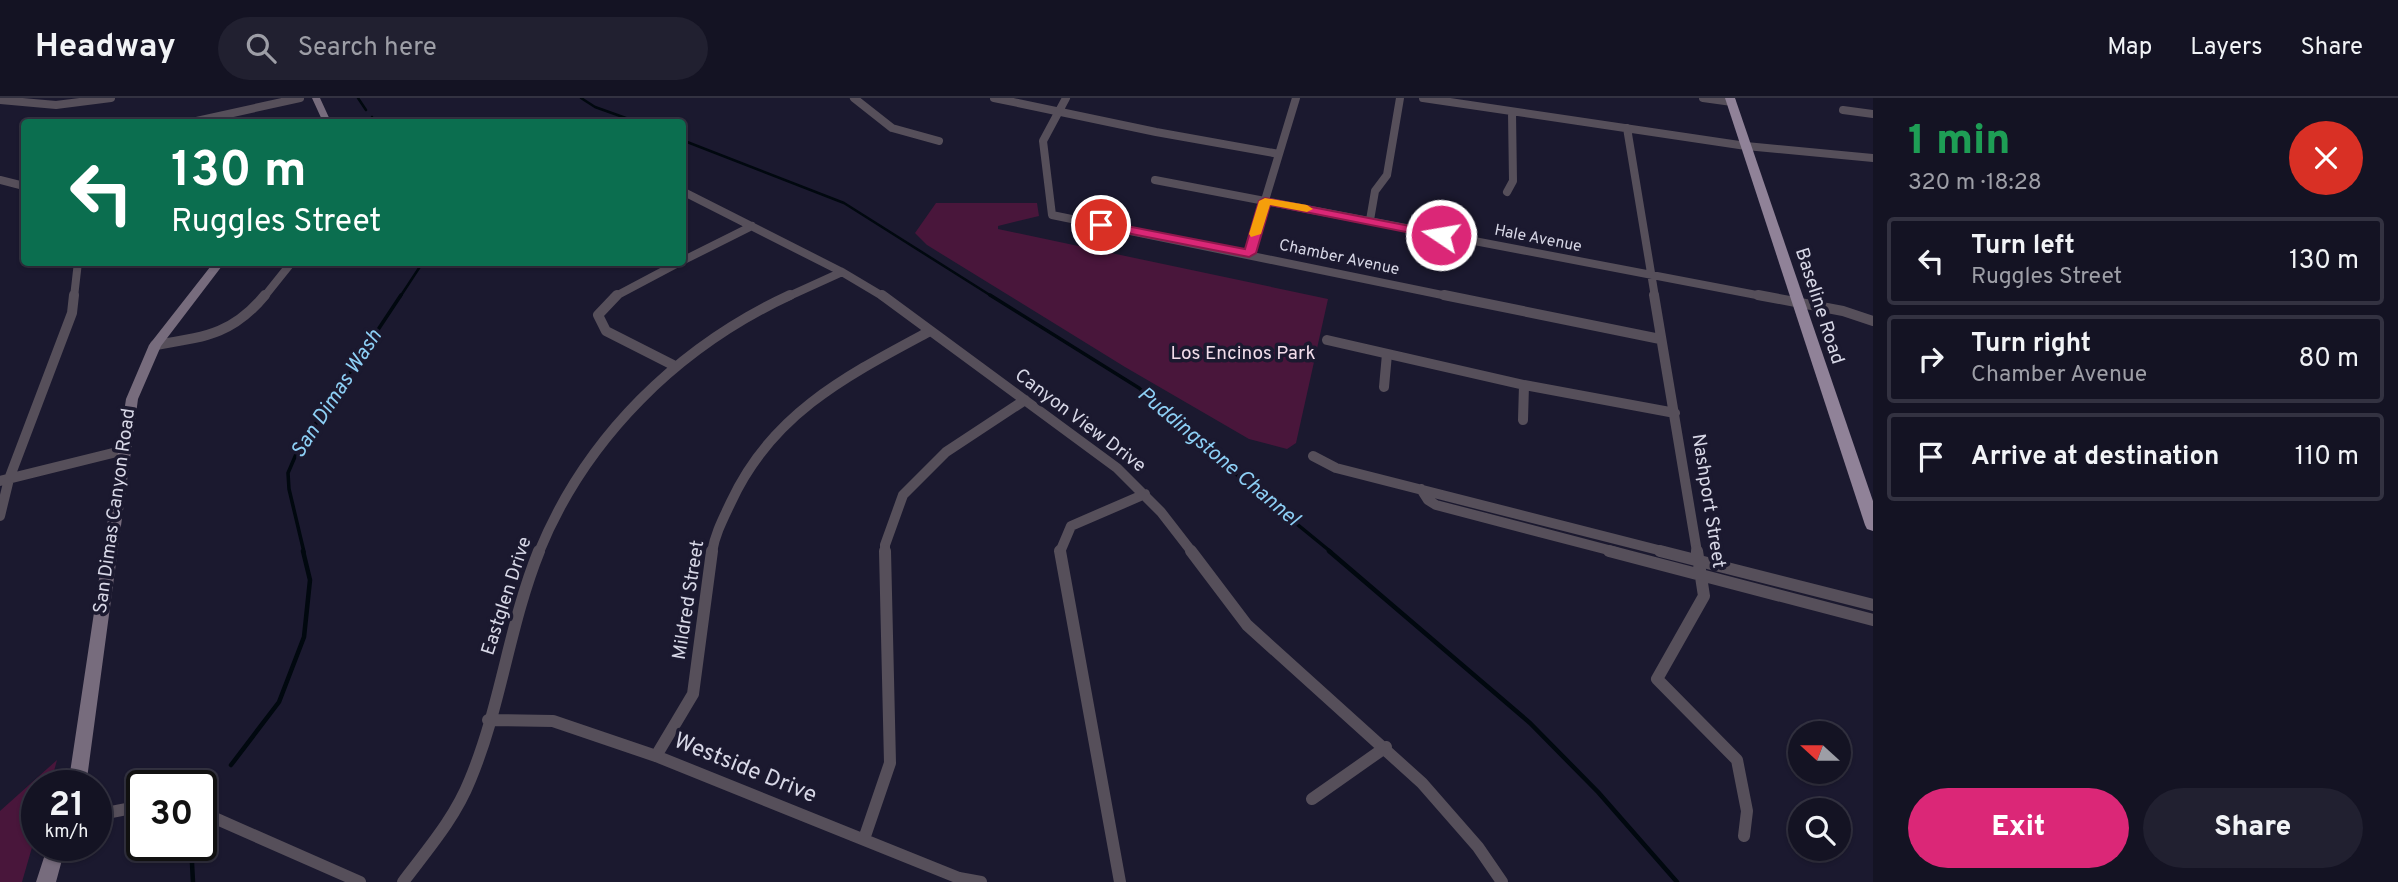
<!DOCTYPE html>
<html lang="en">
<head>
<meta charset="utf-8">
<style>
  body { margin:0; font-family:Overpass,sans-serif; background:#212030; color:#f1f3f6; height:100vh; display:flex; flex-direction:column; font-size:26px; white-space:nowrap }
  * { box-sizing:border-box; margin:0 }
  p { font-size:23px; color:#9d9ea6 }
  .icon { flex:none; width:38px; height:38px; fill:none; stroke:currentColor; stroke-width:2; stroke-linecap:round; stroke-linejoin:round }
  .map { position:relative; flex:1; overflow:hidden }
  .sheet { display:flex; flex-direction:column; background:#141323; width:525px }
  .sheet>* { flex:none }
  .top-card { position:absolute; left:21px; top:21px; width:665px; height:147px; border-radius:7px; box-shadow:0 2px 5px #0004,0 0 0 2px #333241; background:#0b6e4f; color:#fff; overflow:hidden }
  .needle { width:46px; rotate:291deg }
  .buttons { position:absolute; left:1788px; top:623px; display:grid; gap:14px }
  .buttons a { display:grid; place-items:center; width:63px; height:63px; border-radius:50%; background:#141323; box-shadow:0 2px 5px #0004,0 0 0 2px #333241; font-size:35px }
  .speed { position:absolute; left:21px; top:672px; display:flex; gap:14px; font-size:35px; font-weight:700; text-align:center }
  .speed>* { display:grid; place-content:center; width:91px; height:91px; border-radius:50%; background:#141323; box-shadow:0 2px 5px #0004,0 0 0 2px #333241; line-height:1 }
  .speed small { font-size:18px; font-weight:400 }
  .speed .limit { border:4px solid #111; border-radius:10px; background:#fff; color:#111 }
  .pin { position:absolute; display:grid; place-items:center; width:60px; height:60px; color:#fff; margin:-30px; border:4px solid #fff; border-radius:50%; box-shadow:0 2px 7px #0007 }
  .me { position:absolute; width:77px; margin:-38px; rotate:282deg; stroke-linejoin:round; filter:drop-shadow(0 0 5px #0008) }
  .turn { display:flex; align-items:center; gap:24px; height:147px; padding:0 35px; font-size:32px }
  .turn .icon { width:91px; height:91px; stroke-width:2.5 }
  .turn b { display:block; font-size:49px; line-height:60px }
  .round { display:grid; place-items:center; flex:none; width:74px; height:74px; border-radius:37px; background:#212030 }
  .head { display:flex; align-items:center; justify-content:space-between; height:119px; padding:0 35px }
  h1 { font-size:42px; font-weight:800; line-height:52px; color:#1e9e55 }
  .action { display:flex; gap:14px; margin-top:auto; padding:14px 35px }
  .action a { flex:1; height:80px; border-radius:42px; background:#db2777; color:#fff; font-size:28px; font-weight:800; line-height:80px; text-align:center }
  .action a+a { background:#212030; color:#f1f3f6 }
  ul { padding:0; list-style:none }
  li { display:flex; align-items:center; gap:21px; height:88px; margin:0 14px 10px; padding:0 21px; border:4px solid #333241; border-radius:7px }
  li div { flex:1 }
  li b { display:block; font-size:26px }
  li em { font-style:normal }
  header { display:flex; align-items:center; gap:42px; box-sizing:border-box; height:98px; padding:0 35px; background:#141323; border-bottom:2px solid #333241 }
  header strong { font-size:33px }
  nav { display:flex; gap:38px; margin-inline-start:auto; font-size:24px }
  .search { width:490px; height:63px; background:#212030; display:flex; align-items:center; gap:18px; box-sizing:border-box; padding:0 24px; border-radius:38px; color:#9d9ea6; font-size:26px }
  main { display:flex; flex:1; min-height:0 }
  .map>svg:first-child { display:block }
</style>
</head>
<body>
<header>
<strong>Headway</strong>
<div class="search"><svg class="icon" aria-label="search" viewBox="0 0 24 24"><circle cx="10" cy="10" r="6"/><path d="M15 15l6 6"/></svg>Search here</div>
<nav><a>Map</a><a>Layers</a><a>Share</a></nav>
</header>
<main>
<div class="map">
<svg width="1873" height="784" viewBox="0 0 1873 784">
  <rect width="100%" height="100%" fill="#1b192f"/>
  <path fill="#49163b" d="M936,105H1037L1039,118L998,128V131L1328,201L1296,345L1287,351L1249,341L1125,269L927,147L915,135Z
    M57,662L50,688H37V732L22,784H0V713Z"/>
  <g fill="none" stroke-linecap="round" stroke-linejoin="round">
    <path stroke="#01080f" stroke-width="2.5" d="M358,0L366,12
      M581,0L595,9L637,24
      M372,19V24
      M682,42L844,105L993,199
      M400,199L423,164"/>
    <path stroke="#01080f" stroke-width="3.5" d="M990,197L1139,290L1226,368L1331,454
      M304,454L289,391L288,375L297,354L401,197"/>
    <path stroke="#01080f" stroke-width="4.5" d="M1329,453L1530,625L1598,694L1677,784
      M231,667L279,604L304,539L310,482L303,453
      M191,747L193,784"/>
    <path stroke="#564f5a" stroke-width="8" d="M854,0L892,30L939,43
      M994,0L1156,34L1279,56
      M1066,0L1043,43L1052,117L1452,199
      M1423,0L1746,48L1873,60
      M1703,0L1732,4
      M0,2L56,7L111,0
      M1843,12L1873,16
      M192,24L300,0
      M1627,30L1655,199
      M0,82L24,88
      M1155,82L1767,199
      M682,93L842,174L884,199
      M1507,94L1513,83L1512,15
      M1370,122L1375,93L1387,77L1400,0
      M1249,155L1296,0
      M682,163L752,128
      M74,199L78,164
      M264,199L292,164
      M614,199L680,164
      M787,199L842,174"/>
    <path stroke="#564f5a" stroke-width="10" d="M617,197L598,217L606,233L675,268
      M882,197L1117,370L1161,414L1192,454
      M1444,197L1660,241
      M1654,197L1697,454
      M1758,197L1843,213L1873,223
      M1327,242L1524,287L1675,315
      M155,247C204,239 232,237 265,197
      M1384,289L1387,256
      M1523,322L1524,287
      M1313,358L1336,370L1666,454
      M0,383L125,352
      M1421,391L1428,402L1436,407L1616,454
      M0,418L9,381L72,215L74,197
      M539,454C586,339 678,249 790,197
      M712,454C715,436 723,421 731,404C772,315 848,277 930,233
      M885,454V447L903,397L946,354L1025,302
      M1060,454L1071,428L1145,396"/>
    <path stroke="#564f5a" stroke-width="12" d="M1060,453L1120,784
      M1191,453L1247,527L1422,685L1478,749L1502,784
      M1609,453L1873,522
      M1660,453L1873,507
      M1697,453L1704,498L1657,581L1737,662L1747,713L1744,738
      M488,622L553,623L656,658L959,780L981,784
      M656,658L693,596L712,453
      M1312,701L1386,649
      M201,714L360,784
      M96,717L142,708
      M864,741L890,665L885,453
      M403,784C427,752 455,720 470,682C501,608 509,527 539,453"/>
    <path fill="#776c7d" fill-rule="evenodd" d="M312,0H320L331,24H323Z
      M214,164H225L161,248L138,301L86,688H68L126,301L149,247Z
      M48,747H66L56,784H36Z"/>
    <path fill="#908298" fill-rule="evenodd" d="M1725,0H1735L1873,403V433L1867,431L1865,427Z"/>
  </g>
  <path fill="#db2777" stroke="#8e194d" stroke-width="2" d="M1265,100L1441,134L1447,137L1441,141L1270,107L1256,155L1249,159L1101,130L1095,127L1101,123L1245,151L1259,103Z"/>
  <path fill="#f59e0b" d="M1265,100L1307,107L1313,111L1307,114L1270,107L1261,136L1251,139L1249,136L1259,103Z"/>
  <g text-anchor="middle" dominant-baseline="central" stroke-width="7" stroke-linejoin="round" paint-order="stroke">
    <g font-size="16" fill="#d7d7e6" stroke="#1b192f">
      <text transform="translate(1538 141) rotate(11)">Hale Avenue</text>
      <text transform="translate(1339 160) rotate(12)">Chamber Avenue</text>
    </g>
    <g font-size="19" fill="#d7d7e6" stroke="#1b192f">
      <text transform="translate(1819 208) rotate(72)">Baseline Road</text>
      <text transform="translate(1080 323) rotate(37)">Canyon View Drive</text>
      <text transform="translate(1708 403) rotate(81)">Nashport Street</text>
      <text transform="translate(115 413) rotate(-82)">San Dimas Canyon Road</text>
      <text transform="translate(507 498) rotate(-72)">Eastglen Drive</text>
      <text transform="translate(689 502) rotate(-81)">Mildred Street</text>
    </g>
    <g font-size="19" fill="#f2ddea" stroke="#1b192f">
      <text x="1243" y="256">Los Encinos Park</text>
    </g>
    <g font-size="21" font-style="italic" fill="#8dcff5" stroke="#1b192f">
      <text transform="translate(337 296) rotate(-57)">San Dimas Wash</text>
      <text transform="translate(1218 359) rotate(40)">Puddingstone Channel</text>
    </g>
    <g font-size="23" fill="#d7d7e6" stroke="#1b192f">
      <text transform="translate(745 671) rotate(22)">Westside Drive</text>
    </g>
  </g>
</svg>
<div class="buttons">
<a><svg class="needle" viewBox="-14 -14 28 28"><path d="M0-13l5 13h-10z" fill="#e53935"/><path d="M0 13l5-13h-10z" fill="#9d9ea6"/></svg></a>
<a><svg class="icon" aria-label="search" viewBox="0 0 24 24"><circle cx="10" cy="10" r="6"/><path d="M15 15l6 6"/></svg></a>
</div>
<div class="speed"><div>21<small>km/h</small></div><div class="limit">30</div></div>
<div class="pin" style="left:1101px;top:127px;background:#d93025"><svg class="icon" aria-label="arrive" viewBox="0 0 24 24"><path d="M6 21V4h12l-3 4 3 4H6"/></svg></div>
<svg class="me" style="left:1441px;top:137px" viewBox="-20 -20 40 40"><circle r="17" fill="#db2777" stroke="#fff" stroke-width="3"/><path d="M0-11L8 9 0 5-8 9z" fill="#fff"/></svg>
<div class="top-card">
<div class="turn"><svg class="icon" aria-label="left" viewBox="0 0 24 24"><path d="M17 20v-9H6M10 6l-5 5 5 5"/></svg><div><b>130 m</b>Ruggles Street</div></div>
</div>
</div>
<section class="sheet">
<div class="head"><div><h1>1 min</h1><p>320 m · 18:28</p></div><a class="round" style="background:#d93025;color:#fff"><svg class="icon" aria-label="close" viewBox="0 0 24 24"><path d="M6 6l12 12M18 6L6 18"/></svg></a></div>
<ul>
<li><svg class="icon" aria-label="left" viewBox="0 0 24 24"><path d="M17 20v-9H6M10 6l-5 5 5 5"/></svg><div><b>Turn left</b><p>Ruggles Street</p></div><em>130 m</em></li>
<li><svg class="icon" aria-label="right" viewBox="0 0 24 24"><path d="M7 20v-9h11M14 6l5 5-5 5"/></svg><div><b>Turn right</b><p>Chamber Avenue</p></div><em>80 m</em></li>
<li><svg class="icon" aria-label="arrive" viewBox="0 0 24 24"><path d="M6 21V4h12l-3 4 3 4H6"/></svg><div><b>Arrive at destination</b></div><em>110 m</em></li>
</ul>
<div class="action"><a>Exit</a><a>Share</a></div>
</section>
</main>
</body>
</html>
